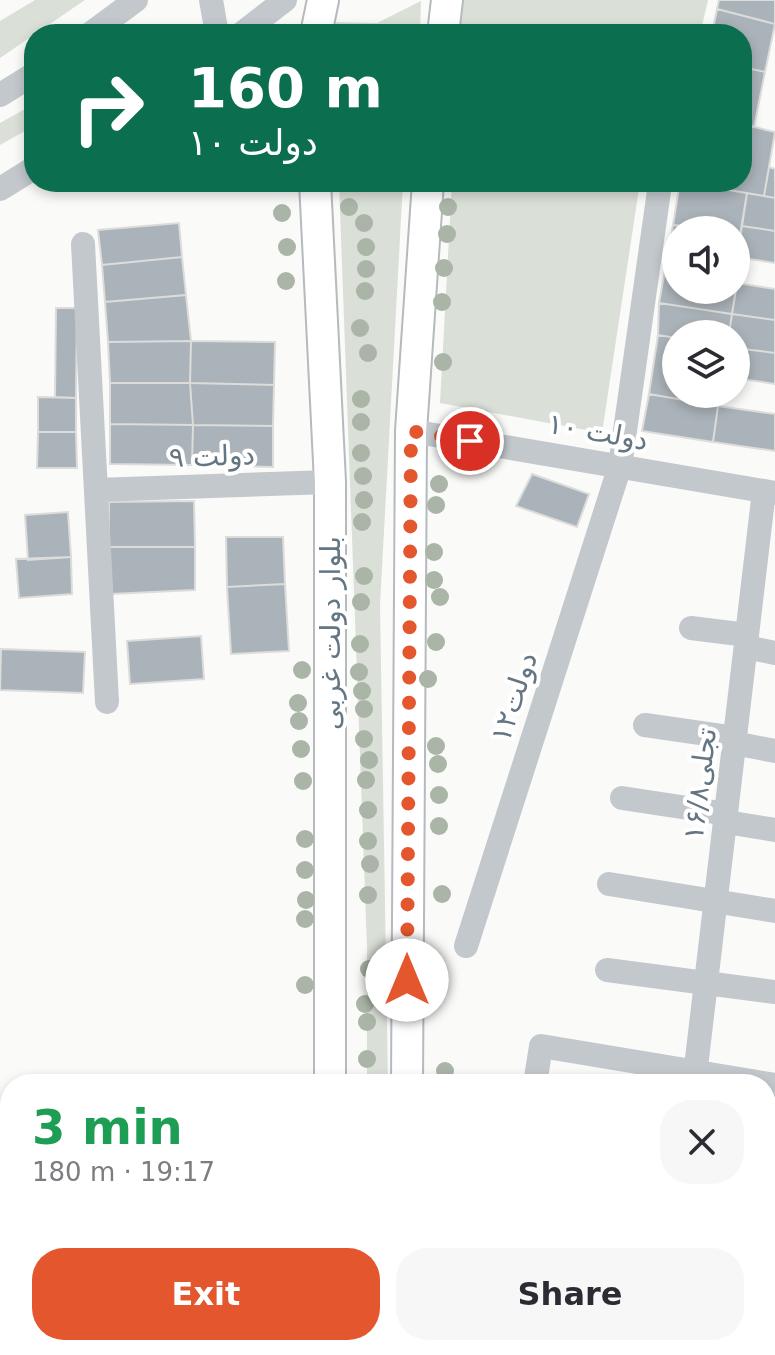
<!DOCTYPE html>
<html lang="en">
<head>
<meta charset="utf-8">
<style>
  body { margin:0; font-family:"DejaVu Sans",Vazirmatn,sans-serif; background:#f7f7f7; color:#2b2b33; height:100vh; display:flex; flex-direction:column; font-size:30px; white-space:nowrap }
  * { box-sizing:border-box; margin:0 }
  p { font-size:26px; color:#7c7c81 }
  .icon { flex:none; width:44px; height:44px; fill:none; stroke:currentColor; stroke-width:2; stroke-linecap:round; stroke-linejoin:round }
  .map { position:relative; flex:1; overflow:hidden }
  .drawer { position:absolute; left:0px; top:1074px; width:776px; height:282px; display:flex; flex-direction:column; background:#fff; border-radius:32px 32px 0 0; box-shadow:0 4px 12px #0003 }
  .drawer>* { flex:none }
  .guide { position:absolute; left:24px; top:24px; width:728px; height:168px; border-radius:32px; box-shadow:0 4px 12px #0003; background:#0b6e4f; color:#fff; overflow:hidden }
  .buttons { position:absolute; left:662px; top:216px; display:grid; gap:16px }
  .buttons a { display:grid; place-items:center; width:88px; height:88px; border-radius:50%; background:#fff; box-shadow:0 4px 12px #0003; font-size:40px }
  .pin { position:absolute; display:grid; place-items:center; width:68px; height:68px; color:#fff; margin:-34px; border:4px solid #fff; border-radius:50%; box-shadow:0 2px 8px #0007 }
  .me { position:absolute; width:88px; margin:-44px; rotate:0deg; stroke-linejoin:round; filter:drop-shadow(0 0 6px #0008) }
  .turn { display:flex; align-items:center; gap:28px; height:168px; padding:0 32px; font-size:36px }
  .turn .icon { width:104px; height:104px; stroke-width:2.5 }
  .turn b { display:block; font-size:56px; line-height:68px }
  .round { display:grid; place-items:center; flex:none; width:84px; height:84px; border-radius:32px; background:#f7f7f7 }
  .overview { display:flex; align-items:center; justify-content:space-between; height:136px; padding:0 32px }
  h1 { font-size:48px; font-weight:700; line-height:60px; color:#1e9e55 }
  .cta { display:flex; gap:16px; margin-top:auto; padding:16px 32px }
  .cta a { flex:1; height:92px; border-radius:32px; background:#e4572e; color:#fff; font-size:32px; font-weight:700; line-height:92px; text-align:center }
  .cta a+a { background:#f7f7f7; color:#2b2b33 }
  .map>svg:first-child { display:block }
</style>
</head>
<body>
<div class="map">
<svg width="775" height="1355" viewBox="0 0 775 1355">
  <rect width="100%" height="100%" fill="#fafaf8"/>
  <path fill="#dadfd7" d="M35,0H85L0,58V21Z
    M462,0H708L700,34H460Z
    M421,1L420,34H333L331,22L377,23Z
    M34,104V126L0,145V123Z
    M339,182H403L380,605L388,1084H367V947Z
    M452,182H640L602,433L440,403Z"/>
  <path fill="#aab3b9" stroke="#dcdcda" stroke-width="2" d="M719,0H775V24L717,9Z
    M717,9L775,24L765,72L742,67V34H712Z
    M742,67L765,72L754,127L742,124Z
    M742,124L775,132L764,196L682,182H742Z
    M769,167L775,169V198L764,196Z
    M680,182L747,193L740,235H736V230L673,225Z
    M747,193L775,198V231L742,226Z
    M179,223L182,257L102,265L98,230Z
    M673,225L707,230H676V271L665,270Z
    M742,226L775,231V263L737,257Z
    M182,257L186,295L105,302L102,265Z
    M665,270L676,271V290H736L732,314L659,303Z
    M737,283L775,289V320L732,314Z
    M186,295L191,341L108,342L105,302Z
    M659,303L732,314L729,334H676V338L658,335Z
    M56,308H77L76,398L55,397Z
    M732,314L775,320V353L736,348V334H729Z
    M658,335L676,338V394H720L718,406L649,394Z
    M191,341L190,383H110L108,342Z
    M191,341L275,342L274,385L190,383Z
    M736,348L775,353V384L736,378Z
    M110,383H190L193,425L110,424Z
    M190,383L274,385L273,426L193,425Z
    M649,394L718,406L713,442L642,431Z
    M38,397L76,398V432H38Z
    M718,406L775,414V451L713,442Z
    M110,424L193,425L192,465L110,464Z
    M193,425L273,426V467L192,465Z
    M38,432H76L77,468H37Z
    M532,474L589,494L577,527L516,506Z
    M194,501L195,547H109V502Z
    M68,512L71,557L28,560L25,515Z
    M226,537H283L285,584L227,587Z
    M109,547H195V590L110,594Z
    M71,557L72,594L19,598L16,559Z
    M285,584L289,651L231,654L227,587Z
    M201,636L204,679L130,684L127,641Z
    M1,649L85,652L83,693L0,690Z"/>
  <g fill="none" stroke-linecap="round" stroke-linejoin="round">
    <defs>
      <path id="major" d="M316,34L323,0
        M443,34L447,0
        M315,182L330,482V1084
        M407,1084L411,431L428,182
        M410,1346L411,1355
        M328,1355V1346"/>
    </defs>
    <use href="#major" stroke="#b5babe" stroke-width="34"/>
    <path stroke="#c3c8cc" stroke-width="24" d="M211,0L217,34
      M90,34L136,0
      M241,34L285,0
      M0,95L34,74
      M0,189L34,168
      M83,244L107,702
      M411,431L775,493
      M96,490L330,482
      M691,628L747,635
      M746,647L775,653
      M645,725L735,738
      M734,743L775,751
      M622,798L727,814
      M726,822L775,830
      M609,884L775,911
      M466,946L620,466L659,191
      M607,970L775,992
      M535,1084L541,1046L775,1085
      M694,1084L764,491
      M766,1312L775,1314
      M586,1355L588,1346"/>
    <use href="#major" stroke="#fff" stroke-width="30"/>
  </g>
  <g fill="#aab4a7">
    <circle cx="349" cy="207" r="9"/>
    <circle cx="448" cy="207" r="9"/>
    <circle cx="282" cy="213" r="9"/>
    <circle cx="364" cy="223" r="9"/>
    <circle cx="447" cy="234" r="9"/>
    <circle cx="287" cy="247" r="9"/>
    <circle cx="366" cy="247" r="9"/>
    <circle cx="444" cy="268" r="9"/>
    <circle cx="366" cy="269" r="9"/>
    <circle cx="286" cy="281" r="9"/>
    <circle cx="365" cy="291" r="9"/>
    <circle cx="442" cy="302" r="9"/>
    <circle cx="360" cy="328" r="9"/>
    <circle cx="368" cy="353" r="9"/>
    <circle cx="443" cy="362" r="9"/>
    <circle cx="361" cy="399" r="9"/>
    <circle cx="361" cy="422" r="9"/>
    <circle cx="361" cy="453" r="9"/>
    <circle cx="363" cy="476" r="9"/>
    <circle cx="439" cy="484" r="9"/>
    <circle cx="364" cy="500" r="9"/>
    <circle cx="436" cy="505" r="9"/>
    <circle cx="362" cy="522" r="9"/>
    <circle cx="434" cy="552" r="9"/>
    <circle cx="364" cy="576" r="9"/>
    <circle cx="434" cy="580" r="9"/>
    <circle cx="440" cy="597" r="9"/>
    <circle cx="361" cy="602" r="9"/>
    <circle cx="436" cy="642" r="9"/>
    <circle cx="360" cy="644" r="9"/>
    <circle cx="302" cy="670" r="9"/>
    <circle cx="359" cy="672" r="9"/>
    <circle cx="428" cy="679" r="9"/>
    <circle cx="362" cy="691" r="9"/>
    <circle cx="298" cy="703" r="9"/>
    <circle cx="364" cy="709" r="9"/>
    <circle cx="299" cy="721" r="9"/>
    <circle cx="364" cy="739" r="9"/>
    <circle cx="436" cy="746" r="9"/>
    <circle cx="301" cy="749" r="9"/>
    <circle cx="369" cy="760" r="9"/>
    <circle cx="438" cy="764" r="9"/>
    <circle cx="366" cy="780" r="9"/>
    <circle cx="303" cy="781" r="9"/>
    <circle cx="439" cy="795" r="9"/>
    <circle cx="368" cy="810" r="9"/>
    <circle cx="439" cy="826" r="9"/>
    <circle cx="305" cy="839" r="9"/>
    <circle cx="368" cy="841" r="9"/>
    <circle cx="370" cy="864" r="9"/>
    <circle cx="305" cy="870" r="9"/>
    <circle cx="442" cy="894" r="9"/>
    <circle cx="368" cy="895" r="9"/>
    <circle cx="306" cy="900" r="9"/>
    <circle cx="305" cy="919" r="9"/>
    <circle cx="369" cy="969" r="9"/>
    <circle cx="305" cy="985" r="9"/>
    <circle cx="365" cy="1004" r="9"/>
    <circle cx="367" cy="1022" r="9"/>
    <circle cx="367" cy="1059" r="9"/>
    <circle cx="445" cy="1071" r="9"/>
  </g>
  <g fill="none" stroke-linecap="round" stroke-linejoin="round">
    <path stroke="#e4572e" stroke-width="14" stroke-dasharray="0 25.2" d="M407,980L411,431L470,441"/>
  </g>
  <g text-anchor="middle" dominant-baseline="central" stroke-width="8" stroke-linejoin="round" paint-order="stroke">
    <g font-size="28" fill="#657683" stroke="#fff">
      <text transform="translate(598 432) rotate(10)">۱۰ دولت</text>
      <text transform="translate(212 456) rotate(-2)">۹ دولت</text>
      <text transform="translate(330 633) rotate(-90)">بلوار دولت غربی</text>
      <text transform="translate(514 697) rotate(-72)">۱۲دولت</text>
      <text transform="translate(700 784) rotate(-83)">تجلی۱۶/۸</text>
    </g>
  </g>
</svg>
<div class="buttons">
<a><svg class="icon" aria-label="sound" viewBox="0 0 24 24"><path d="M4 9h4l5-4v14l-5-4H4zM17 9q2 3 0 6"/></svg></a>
<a><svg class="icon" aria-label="layers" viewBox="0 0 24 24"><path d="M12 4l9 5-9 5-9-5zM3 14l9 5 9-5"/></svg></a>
</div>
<div class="pin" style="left:470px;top:441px;background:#d93025"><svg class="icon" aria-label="arrive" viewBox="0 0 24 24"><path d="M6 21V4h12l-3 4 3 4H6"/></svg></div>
<svg class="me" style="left:407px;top:980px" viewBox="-20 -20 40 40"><circle r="19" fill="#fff"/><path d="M0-13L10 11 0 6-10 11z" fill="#e4572e"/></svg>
<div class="guide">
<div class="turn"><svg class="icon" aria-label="right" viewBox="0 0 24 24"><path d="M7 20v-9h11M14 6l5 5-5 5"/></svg><div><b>160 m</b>۱۰ دولت</div></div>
</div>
<section class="drawer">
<div class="overview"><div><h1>3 min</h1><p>180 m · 19:17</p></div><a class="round"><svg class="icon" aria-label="close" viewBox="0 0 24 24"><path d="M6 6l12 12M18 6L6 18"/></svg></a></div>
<div class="cta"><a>Exit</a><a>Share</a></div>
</section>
</div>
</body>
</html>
